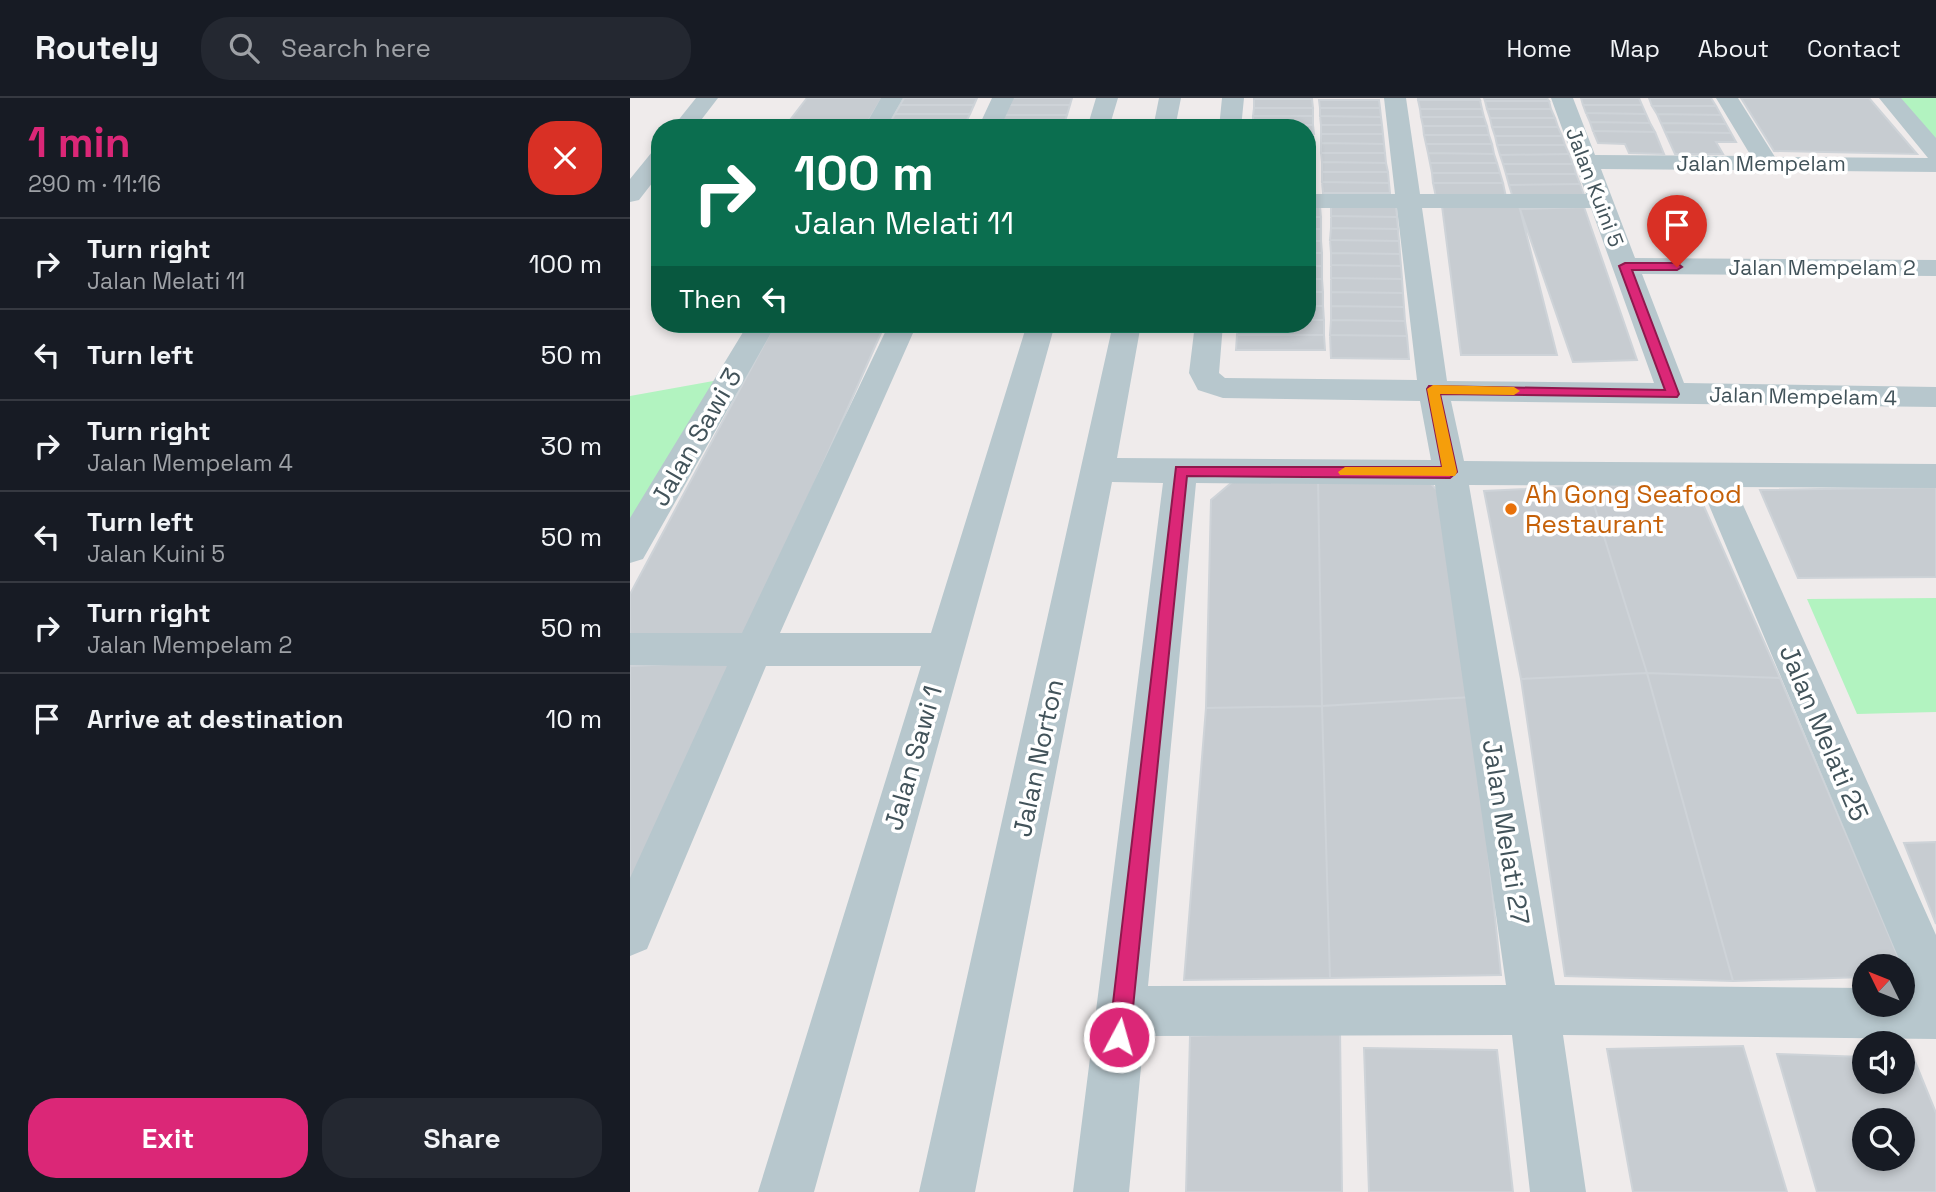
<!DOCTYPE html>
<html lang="en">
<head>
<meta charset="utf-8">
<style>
  body { margin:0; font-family:"Space Grotesk",sans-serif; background:#242831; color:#f1f3f6; height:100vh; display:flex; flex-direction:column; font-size:26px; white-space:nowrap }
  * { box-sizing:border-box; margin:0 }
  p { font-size:23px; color:#9ea1a6 }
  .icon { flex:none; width:38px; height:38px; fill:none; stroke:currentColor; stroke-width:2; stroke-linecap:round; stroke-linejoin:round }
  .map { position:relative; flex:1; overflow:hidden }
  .sheet { display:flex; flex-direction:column; background:#171b24; width:630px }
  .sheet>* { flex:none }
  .hud { position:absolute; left:21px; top:21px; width:665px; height:214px; border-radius:28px; box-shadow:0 4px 10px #0003; background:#0b6e4f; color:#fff; overflow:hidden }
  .needle { width:46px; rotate:313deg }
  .tools { position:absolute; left:1222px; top:856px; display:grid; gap:14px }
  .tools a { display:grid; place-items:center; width:63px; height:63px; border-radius:50%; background:#171b24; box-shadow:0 4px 10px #0003; font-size:35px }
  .pin { position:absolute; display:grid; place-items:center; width:60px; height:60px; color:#fff; margin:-72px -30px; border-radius:50% 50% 50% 0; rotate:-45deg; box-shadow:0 0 7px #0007 }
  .pin .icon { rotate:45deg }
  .me { position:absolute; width:77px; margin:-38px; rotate:6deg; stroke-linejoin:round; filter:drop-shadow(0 0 5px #0008) }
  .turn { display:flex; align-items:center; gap:24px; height:147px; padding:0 28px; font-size:32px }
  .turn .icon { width:91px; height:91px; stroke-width:2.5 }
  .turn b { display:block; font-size:49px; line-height:60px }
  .then { display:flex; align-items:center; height:66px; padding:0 28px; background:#0003; gap:14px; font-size:26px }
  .round { display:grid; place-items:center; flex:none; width:74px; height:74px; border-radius:28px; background:#242831 }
  .headline { display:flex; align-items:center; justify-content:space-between; height:119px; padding:0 28px }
  h1 { font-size:42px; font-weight:700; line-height:52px; color:#db2777 }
  .button { display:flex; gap:14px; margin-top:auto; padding:14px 28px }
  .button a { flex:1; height:80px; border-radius:28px; background:#db2777; color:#fff; font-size:28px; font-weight:700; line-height:80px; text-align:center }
  .button a+a { background:#242831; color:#f1f3f6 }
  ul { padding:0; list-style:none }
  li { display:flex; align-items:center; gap:21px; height:91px; padding:0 28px; border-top:2px solid #363941 }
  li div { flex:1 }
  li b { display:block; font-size:26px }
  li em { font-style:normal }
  header { display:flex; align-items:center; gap:42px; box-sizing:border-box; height:98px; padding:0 35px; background:#171b24; border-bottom:2px solid #363941 }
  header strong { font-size:33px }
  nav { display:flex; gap:38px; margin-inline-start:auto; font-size:24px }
  .search { width:490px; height:63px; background:#242831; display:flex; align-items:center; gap:18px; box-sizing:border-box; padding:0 24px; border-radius:28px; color:#9ea1a6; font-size:26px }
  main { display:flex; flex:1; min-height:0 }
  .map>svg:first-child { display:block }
</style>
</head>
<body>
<header>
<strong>Routely</strong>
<div class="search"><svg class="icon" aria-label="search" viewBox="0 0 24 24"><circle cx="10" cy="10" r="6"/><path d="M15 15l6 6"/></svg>Search here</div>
<nav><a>Home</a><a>Map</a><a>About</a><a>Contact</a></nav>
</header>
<main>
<section class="sheet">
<div class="headline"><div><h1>1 min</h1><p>290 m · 11:16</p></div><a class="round" style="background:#d93025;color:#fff"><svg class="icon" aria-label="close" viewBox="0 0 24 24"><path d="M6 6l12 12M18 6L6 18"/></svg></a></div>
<ul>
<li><svg class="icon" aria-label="right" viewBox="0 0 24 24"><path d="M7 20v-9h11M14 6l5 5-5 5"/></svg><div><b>Turn right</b><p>Jalan Melati 11</p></div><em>100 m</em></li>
<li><svg class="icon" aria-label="left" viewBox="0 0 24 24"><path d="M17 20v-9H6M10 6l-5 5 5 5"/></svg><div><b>Turn left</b></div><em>50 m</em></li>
<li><svg class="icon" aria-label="right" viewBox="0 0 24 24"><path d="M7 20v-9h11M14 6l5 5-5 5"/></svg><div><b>Turn right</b><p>Jalan Mempelam 4</p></div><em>30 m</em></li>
<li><svg class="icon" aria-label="left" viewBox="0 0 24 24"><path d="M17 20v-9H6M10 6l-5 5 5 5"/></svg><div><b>Turn left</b><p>Jalan Kuini 5</p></div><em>50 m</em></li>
<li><svg class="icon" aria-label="right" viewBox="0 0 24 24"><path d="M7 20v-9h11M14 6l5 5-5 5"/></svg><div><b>Turn right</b><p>Jalan Mempelam 2</p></div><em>50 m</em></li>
<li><svg class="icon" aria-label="arrive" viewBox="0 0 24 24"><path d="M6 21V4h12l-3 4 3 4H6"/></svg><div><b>Arrive at destination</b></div><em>10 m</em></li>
</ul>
<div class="button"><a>Exit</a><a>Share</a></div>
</section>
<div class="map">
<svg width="1306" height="1094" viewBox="0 0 1306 1094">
  <rect width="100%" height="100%" fill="#efebeb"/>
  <path fill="#b2f3c0" d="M1268,0H1306V42Z
    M100,280L0,451V298Z
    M1306,500V614L1227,616L1177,501Z"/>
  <path fill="#c7ccd1" stroke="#ced3d8" stroke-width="2" fill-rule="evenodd" d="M177,0H252L237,25L157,26Z
    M274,0H347L344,7H270Z
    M379,0H442L440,7H376Z
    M788,0H849L850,2H788Z
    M854,0H917L919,3H855Z
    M951,0H1009L1012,7H953Z
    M1019,0H1081L1086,8H1022Z
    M1111,0H1239L1287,56L1144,53Z
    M624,1H682L683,10H624Z
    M689,2H749L750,10H690Z
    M788,2H850L852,11H790Z
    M855,3H919L921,11H857Z
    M270,7H344L340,16H265Z
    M376,7H440L437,17H372Z
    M953,7H1012L1016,16L956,15Z
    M1022,8H1086L1091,17L1027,16Z
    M624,10H683V18H623Z
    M690,10H750L751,19L690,18Z
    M790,11H852L854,19H791Z
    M857,11H921L925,20H860Z
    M956,15L1016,16L1020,25L960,24Z
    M265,16H340L335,26H259Z
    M1027,16L1091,17L1096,26L1031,25Z
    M372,17H437L434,26H368Z
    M623,18H683V27H623Z
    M690,18L751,19L752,27H691Z
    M791,19H854L857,28H793Z
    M860,20H925L928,29H862Z
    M960,24L1020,25L1025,34L963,33Z
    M1031,25L1096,26L1101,35L1035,34Z
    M259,26H335L334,30H257Z
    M368,26H434L433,30H366Z
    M623,27H683L684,36H677V30H623Z
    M691,27H752L753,36H691Z
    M793,28H857L859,37H794Z
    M862,29H928L932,38H865Z
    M963,33L1025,34L1034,56L999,55L995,46L968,45Z
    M1035,34L1101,35L1106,44H1086L1093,56H1045Z
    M691,36H753L754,46L691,45Z
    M794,37H859L862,46H796Z
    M865,38H932L935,47H867Z
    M691,45L754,46L755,55H691Z
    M796,46H862L864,56L798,55Z
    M867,47H935L939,56L870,57Z
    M691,55H755L756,65L692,64Z
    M798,55L864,56L867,65H800Z
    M939,56L943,66H873L870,57Z
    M692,64L756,65L758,74H692Z
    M800,65H867L870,75H802Z
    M873,66H943L946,76H876Z
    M692,74H758L759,85L692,84Z
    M802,75H870L873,85H803Z
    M876,76H946L950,86L879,87Z
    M692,84L759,85L760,95H693Z
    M803,85H873L876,99H806Z
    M950,86L954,97H882L879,87Z
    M701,107L766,108L767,119L701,118Z
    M889,107L927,257H831L812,108Z
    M677,108H690L691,119H677Z
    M954,109L1007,262L943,264L890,111Z
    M701,118L767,119L768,131L701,130Z
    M677,119H691V131H677Z
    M701,130L768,131L769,143L700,142Z
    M677,131H691V143H677Z
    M700,142L769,143L770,156L701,155Z
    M677,143H691L692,155H677Z
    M677,155H692V168H677Z
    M701,155L770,156L771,168L701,167Z
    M701,167L771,168L772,181L701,180Z
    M677,168H692V181H677Z
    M701,180L772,181L773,195L701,194Z
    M677,181H692L693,194H677Z
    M677,194H693V208H677Z
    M701,194L773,195L774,209L701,208Z
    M677,208H693L694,222H677Z
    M701,208L774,209L775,223L701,222Z
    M677,222H694V237H607L608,226H677Z
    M701,222L775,223L777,238L700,237Z
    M145,226H255L116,540H0V496Z
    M607,237H694L695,252H606Z
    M700,237L777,238L779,261L701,260Z
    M607,380L688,381L692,608L576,610L581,402Z
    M688,381L797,382L812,397L842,599L692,608Z
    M1064,386L1150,580L1017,575L958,388Z
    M958,388L1017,575L891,581L854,393Z
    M1306,389V479L1168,480L1130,392Z
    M113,563L0,825V568Z
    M1017,575L1103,883L935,878L891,581Z
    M1017,575L1150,580L1272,868H1234V879L1103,883Z
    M842,599L871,877L700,880L692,608Z
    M692,608L700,880L554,882L576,610Z
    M1306,744V826L1274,745Z
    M710,932L712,1094H556L560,938Z
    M1113,948L1157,1094H1003L977,951Z
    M734,950L867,952L883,1094H739Z
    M1147,956L1234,959V984H1272V960L1284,961L1306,1015V1094H1187ZM1234,1022H1272V1060H1234Z"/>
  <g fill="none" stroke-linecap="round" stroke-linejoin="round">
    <path fill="#b7c7cd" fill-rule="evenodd" d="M66,0H88L65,30H42Z
      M251,0H273L256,30H234Z
      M362,0H384L370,30H348Z
      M466,0H488L479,30H457Z
      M529,0H551L545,30H523Z
      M592,0H614L611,30H589Z
      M754,0H776L790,96H956L921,0H943L965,57L1121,58L1086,0H1108L1145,59L1298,60L1249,0H1271L1306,40V74L971,71L1005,160L1306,162V178L1012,176L1054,285L1306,289V309L821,303L834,363L1306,366V390L1105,389L1306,837V941L933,937L956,1094H900L882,937L514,938L499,1094H443L533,385L482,384L345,1094H289L483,226H511L487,360L801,362L790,303L593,300L568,292L559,275L565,226H593L589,275L595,280L787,282L767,110H677V96H765ZM792,110H961L1024,285L817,283ZM566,385L805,387L876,887L518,888ZM839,387L1071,388L1272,868L1280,891H1272V906H1234V890L925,887Z
      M30,52V75L9,102L0,104V81L22,54Z
      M118,226H146L13,461L0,465V420Z
      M259,226H287L150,535H301L397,226H425L184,1094H128L291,568H136L17,851L0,858V780L97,568L0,567V535H112Z"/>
  </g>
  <path fill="#db2777" stroke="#8e194d" stroke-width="2" d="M995,165H1047L1052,169L1047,172H1002L1049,296L1047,299L810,296L827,374L820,380L557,378L500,939L497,946L489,949L482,946L479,939L546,369H812L797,291L799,288L1035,292L989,168Z"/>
  <path fill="#f59e0b" d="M803,287L884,289L890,293L884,297L810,296L827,374L825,378L710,377L708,374L715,369H812L797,291Z"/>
  <circle fill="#e8710a" stroke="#fff" stroke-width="2.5" cx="881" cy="411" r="7"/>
  <g text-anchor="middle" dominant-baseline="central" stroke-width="7" stroke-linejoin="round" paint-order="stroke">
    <g font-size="21" fill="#42535a" stroke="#fff">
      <text x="1131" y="65">Jalan Mempelam</text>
      <text transform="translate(965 89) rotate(69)">Jalan Kuini 5</text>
      <text x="1192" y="169">Jalan Mempelam 2</text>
      <text transform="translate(1173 298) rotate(1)">Jalan Mempelam 4</text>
    </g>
    <g font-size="26" fill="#42535a" stroke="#fff">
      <text transform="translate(66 339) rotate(-60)">Jalan Sawi 3</text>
      <text transform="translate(1194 635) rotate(67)">Jalan Melati 25</text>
      <text transform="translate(283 660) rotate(-74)">Jalan Sawi 1</text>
      <text transform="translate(408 660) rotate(-78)">Jalan Norton</text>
      <text transform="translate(876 734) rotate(81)">Jalan Melati 27</text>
    </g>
    <g font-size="26" fill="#c56008" stroke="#fff" text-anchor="start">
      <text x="895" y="396">Ah Gong Seafood<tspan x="895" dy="30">Restaurant</tspan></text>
    </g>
  </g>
</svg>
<div class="tools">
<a><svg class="needle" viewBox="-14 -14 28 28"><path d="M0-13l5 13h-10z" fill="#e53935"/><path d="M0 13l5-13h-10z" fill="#9ea1a6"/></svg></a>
<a><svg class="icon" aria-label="sound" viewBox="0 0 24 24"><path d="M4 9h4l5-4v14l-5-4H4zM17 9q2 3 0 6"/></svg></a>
<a><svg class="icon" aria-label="search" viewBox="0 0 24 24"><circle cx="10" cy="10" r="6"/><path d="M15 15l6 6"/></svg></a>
</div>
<div class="pin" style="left:1047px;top:169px;background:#d93025"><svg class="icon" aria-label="arrive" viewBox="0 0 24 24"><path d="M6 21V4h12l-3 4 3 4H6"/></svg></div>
<svg class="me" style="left:489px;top:939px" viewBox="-20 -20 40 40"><circle r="17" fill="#db2777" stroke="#fff" stroke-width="3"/><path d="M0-11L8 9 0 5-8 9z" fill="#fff"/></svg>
<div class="hud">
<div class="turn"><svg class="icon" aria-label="right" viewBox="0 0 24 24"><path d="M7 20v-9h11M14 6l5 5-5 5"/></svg><div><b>100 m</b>Jalan Melati 11</div></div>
<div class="then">Then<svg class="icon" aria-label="left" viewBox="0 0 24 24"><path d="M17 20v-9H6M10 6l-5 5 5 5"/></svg></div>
</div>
</div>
</main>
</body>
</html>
